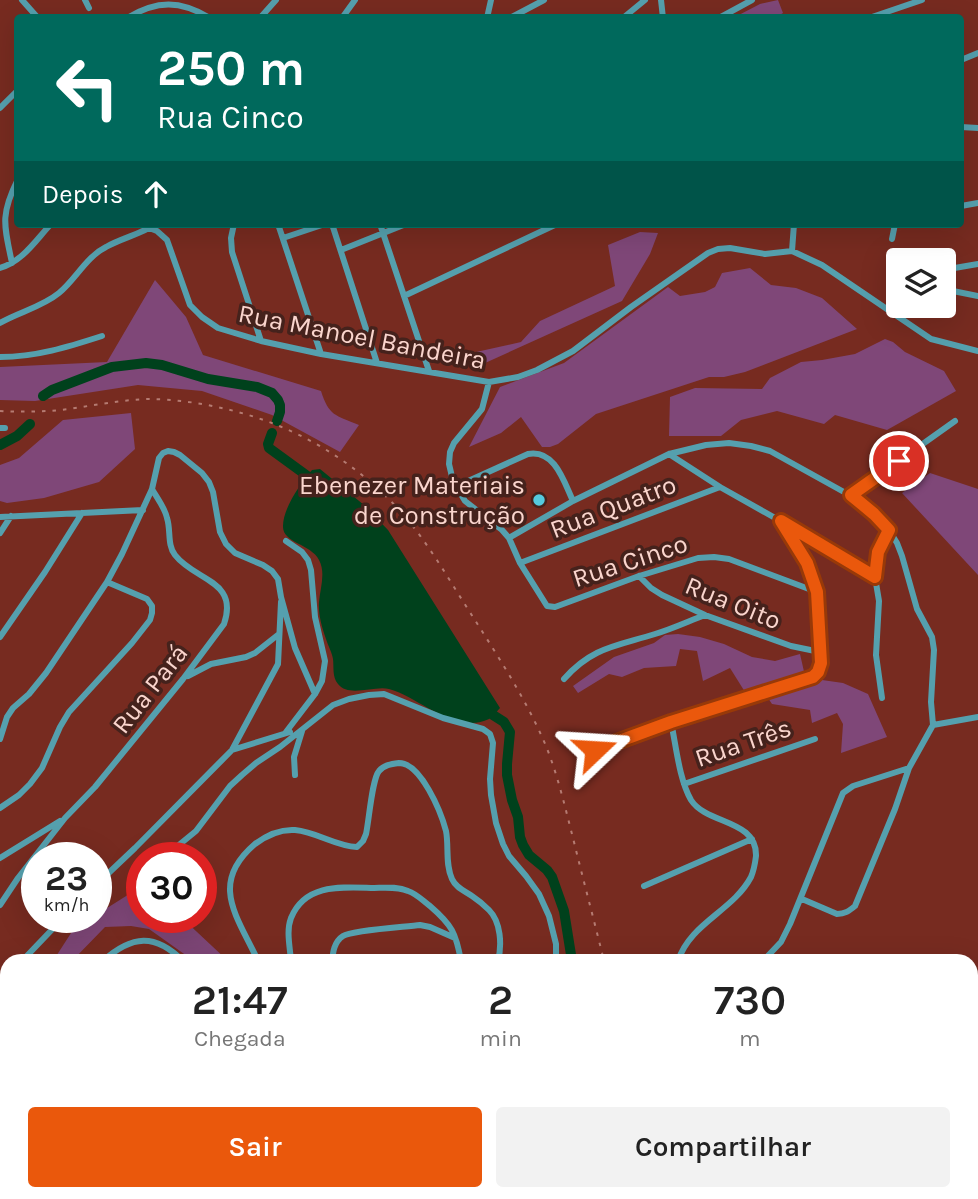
<!DOCTYPE html>
<html lang="pt">
<head>
<meta charset="utf-8">
<style>
  body { margin:0; font-family:Karla,sans-serif; background:#f2f2f2; color:#222; height:100vh; display:flex; flex-direction:column; font-size:26px; white-space:nowrap }
  * { box-sizing:border-box; margin:0 }
  p { font-size:23px; color:#767676 }
  .icon { flex:none; width:38px; height:38px; fill:none; stroke:currentColor; stroke-width:2; stroke-linecap:round; stroke-linejoin:round }
  .map { position:relative; flex:1; overflow:hidden }
  .panel { position:absolute; left:0px; top:954px; width:978px; height:247px; display:flex; flex-direction:column; background:#fff; border-radius:21px 21px 0 0; box-shadow:0 7px 28px #0002 }
  .panel>* { flex:none }
  .top-card { position:absolute; left:14px; top:14px; width:950px; height:214px; border-radius:7px; box-shadow:0 7px 28px #0002; background:#00695c; color:#fff; overflow:hidden }
  .tools { position:absolute; left:886px; top:248px; display:grid; gap:14px }
  .tools a { display:grid; place-items:center; width:70px; height:70px; border-radius:7px; background:#fff; box-shadow:0 7px 28px #0002; font-size:35px }
  .speed { position:absolute; left:21px; top:842px; display:flex; gap:14px; font-size:35px; font-weight:700; text-align:center }
  .speed>* { display:grid; place-content:center; width:91px; height:91px; border-radius:50%; background:#fff; box-shadow:0 7px 28px #0002; line-height:1 }
  .speed small { font-size:18px; font-weight:400 }
  .speed .limit { border:10px solid #d22; background:#fff; color:#111 }
  .pin { position:absolute; display:grid; place-items:center; width:60px; height:60px; color:#fff; margin:-30px; border:4px solid #fff; border-radius:50%; box-shadow:0 2px 7px #0007 }
  .me { position:absolute; width:77px; margin:-38px; rotate:70deg; stroke-linejoin:round; filter:drop-shadow(0 0 5px #0008) }
  .turn { display:flex; align-items:center; gap:24px; height:147px; padding:0 28px; font-size:32px }
  .turn .icon { width:91px; height:91px; stroke-width:2.5 }
  .turn b { display:block; font-size:49px; line-height:60px }
  .then { display:flex; align-items:center; height:66px; padding:0 28px; background:#0003; gap:14px; font-size:26px }
  .eta { display:flex; justify-content:space-evenly; align-items:center; height:119px; text-align:center }
  .eta b { font-size:42px; font-weight:600; line-height:49px }
  .action { display:flex; gap:14px; margin-top:auto; padding:14px 28px }
  .action a { flex:1; height:80px; border-radius:7px; background:#ea580c; color:#fff; font-size:28px; font-weight:600; line-height:80px; text-align:center }
  .action a+a { background:#f2f2f2; color:#222 }
  .map>svg:first-child { display:block }
</style>
</head>
<body>
<div class="map">
<svg width="978" height="1199" viewBox="0 0 978 1199">
  <rect width="100%" height="100%" fill="#772b20"/>
  <path fill="#7f4778" d="M778,0L783,13L776,17H735L760,4Z
    M640,232L658,233L650,254L622,301L474,368L467,354L521,342L540,321L615,286L608,245Z
    M750,268L771,285L796,288L822,298L857,329L745,372L724,377H709L596,414L558,444L550,447H542L521,417L501,433L469,447L500,387L564,363L668,287L680,296L705,292L715,287L722,273Z
    M155,280L186,317L203,355L321,391C329,416 335,415 359,425L340,452L272,415L202,391L138,385L35,401L0,400V367L107,362Z
    M885,339L893,342L905,352L944,371L956,391L887,430L835,415L824,424L777,411L741,420L721,436H669L670,397L695,388L762,389L770,378L801,362L822,360L855,354Z
    M131,413L135,449L99,482L44,498L7,503L0,501V465L19,458L63,420Z
    M930,473L978,489V575L902,493Z
    M678,634L700,637L724,644L752,657L775,661L800,654L805,676L745,692L730,668L703,681L697,651L680,649L676,666L644,668L622,677L609,674L578,693L573,686L614,657L654,643L665,635Z
    M822,680L843,683L868,694L887,737L841,753L843,724L837,713L812,723L810,710L772,704L768,698Z
    M134,891L142,900V917H181L228,961H194L149,929L131,926L105,927L72,961H53L73,930L93,917H96V915Z
    M978,1072V1199H848L849,1194H971V1076Z"/>
  <path fill="#00411c" d="M320,469L364,505L388,530L500,708C497,711 493,717 489,719C455,735 419,697 389,689C375,685 349,698 338,684C332,677 334,667 333,659C332,652 328,646 326,639C322,628 318,614 319,602C320,589 326,573 319,560C311,544 282,543 283,526C283,508 301,483 312,470Z"/>
  <g fill="none" stroke-linecap="round" stroke-linejoin="round">
    <path stroke="#00411c" stroke-width="10" d="M43,396L52,390L112,367L146,363L162,365L208,379L257,387L272,393L278,400L280,405V412L277,421
      M272,433L268,444L269,448L317,483
      M0,445L17,436L30,424
      M493,715L504,722L510,732L507,764V775L512,800L518,817L520,837L523,845L529,855L547,870L552,877L564,911L572,961
      M612,1194L613,1199"/>
    <path stroke="#55a0ae" stroke-width="6" d="M22,0L38,18
      M85,0L89,8
      M661,0L663,18
      M127,18C157,0 180,0 210,18
      M260,18L276,0
      M342,18L355,0
      M487,18L491,0
      M510,18L544,0
      M623,18L645,0
      M719,18L752,0
      M869,18L922,0
      M961,60L978,53
      M0,108L18,90
      M961,127L978,128
      M961,206L978,203
      M234,224L231,238L232,252L261,341
      M278,224L321,354
      M332,224L377,363
      M380,224L429,371
      M149,228L157,231L167,240L190,305L202,317L218,328L261,341L321,354L489,382L518,377L537,370L573,351L631,307L708,253L718,249L730,248L765,254L792,251L822,265L931,339L978,351
      M283,238L325,224
      M892,239L895,224
      M341,250L406,224
      M792,251L794,224
      M12,263C4,225 0,215 18,179
      M0,268C23,261 35,241 51,224
      M943,270L978,264
      M943,287L953,291L978,296
      M404,296L557,224
      M0,323C19,312 42,307 59,293C76,279 86,257 106,247C122,238 141,234 156,224
      M0,357C36,357 68,347 102,336
      M489,382L482,409L454,443L450,452L449,464L453,481L465,501L502,530L509,538L520,563L547,606L555,607L639,576L698,558L714,557L729,559L817,592
      M0,428H5
      M669,454L720,487L816,541L875,577
      M455,487L528,454C555,449 564,482 573,501
      M851,495L955,421
      M0,517L143,510
      M0,533L11,516
      M509,538L573,501L669,454L706,445L729,443L751,446L770,451L862,502L889,530L897,543L902,556L917,609L932,637L934,650L931,702L933,725
      M520,563L720,487
      M639,576L651,588L662,595L705,615L791,646L820,652
      M0,637L45,572L82,513
      M188,676L211,664L246,657L255,653L279,634
      M564,679C592,647 617,646 655,634C672,629 689,621 705,615
      M882,698L876,655L879,601L875,577L878,552L889,530
      M671,722C676,745 679,779 691,800C707,825 757,819 756,856C755,864 754,870 751,877C733,911 690,923 678,961
      M933,725L978,717
      M286,732L315,694L322,681L325,661L315,617L311,570L308,560L302,552L286,541
      M0,739L7,717L13,708L29,694L46,673L107,582L122,554L152,489L159,458L163,453L168,451L174,452L180,455L202,473L209,482L213,492L220,532L226,544L235,553L263,565L272,571L278,579L281,597L295,648L315,694
      M232,750L290,732
      M595,750L671,722L803,682C813,677 818,674 821,663L817,592L807,563L781,521
      M295,775L294,757L302,731
      M684,784L815,739
      M0,808L19,795L30,784L42,768L60,727L69,712L132,643L150,620L152,613V606L147,599L107,582
      M0,858L60,821
      M163,858L196,831L230,786L242,775L256,763L280,747L333,705L349,699L369,695L384,694L443,718L483,729L490,734L493,743L490,779L491,795L496,823L503,844L509,856L526,876L539,894L549,916L556,944V961
      M96,885L135,848L232,750L278,664L281,602
      M644,886L752,839
      M802,899L837,914C845,914 849,911 855,906L895,809L909,768L933,725
      M0,905L18,878L65,818L95,787L183,679L224,624C239,580 195,581 175,555C167,545 171,530 167,518C165,508 157,498 152,489
      M22,961L64,917
      M103,961C132,935 155,933 183,961
      M258,961C238,917 208,884 255,844C267,835 280,829 295,830C317,832 335,846 357,847L363,841L366,834C369,821 372,779 379,771C384,765 391,764 399,763C421,763 441,812 446,831C449,846 445,864 452,879C456,888 465,891 472,896C478,900 484,905 489,910C501,922 502,945 498,961
      M291,961C290,947 286,931 291,918C305,884 340,887 371,888C383,888 397,886 408,891C417,894 423,901 430,906C452,925 456,933 461,961
      M332,961C333,952 334,942 343,936C353,930 405,927 420,925L430,927L455,938
      M763,961L781,942L790,924L843,793L853,786L909,768
      M0,985L7,977
      M0,1148L7,1134
      M226,1194L229,1199
      M277,1194L282,1199
      M588,1194L589,1199
      M718,1194L722,1199
      M15,1199L19,1194
      M41,1199L42,1194
      M78,1199L81,1194
      M131,1199L134,1194
      M182,1199L183,1194
      M410,1199V1194
      M452,1199L461,1194"/>
    <path stroke="#b57b72" stroke-width="2" stroke-dasharray="3.5 7" stroke-linecap="butt" d="M0,411C23,412 46,412 69,409C95,405 121,400 148,399C173,399 201,403 226,409C304,427 375,473 421,537C440,563 456,591 473,617C499,658 527,701 546,746C558,776 565,807 573,838C583,879 594,920 604,961
      M641,1199V1194"/>
  </g>
  <g fill="none" stroke-linecap="round" stroke-linejoin="round">
    <defs>
      <path id="route" d="M595,750L671,722L813,677L818,672L821,663L817,592L807,563L781,521L875,577L878,552L889,530L874,514L851,495L899,461"/>
    </defs>
    <use href="#route" stroke="#983908" stroke-width="18"/>
    <use href="#route" stroke="#ea580c" stroke-width="12"/>
  </g>
  <circle fill="#55cadf" stroke="#45221c" stroke-width="2.5" cx="539" cy="500" r="7"/>
  <g text-anchor="middle" dominant-baseline="central" stroke-width="7" stroke-linejoin="round" paint-order="stroke">
    <g font-size="26" fill="#fad5cd" stroke="#45221c">
      <text transform="translate(362 337) rotate(11)">Rua Manoel Bandeira</text>
      <text transform="translate(613 507) rotate(-21)">Rua Quatro</text>
      <text transform="translate(630 561) rotate(-18)">Rua Cinco</text>
      <text transform="translate(733 603) rotate(22)">Rua Oito</text>
      <text transform="translate(150 689) rotate(-52)">Rua Pará</text>
      <text transform="translate(743 743) rotate(-19)">Rua Três</text>
    </g>
    <g font-size="26" fill="#fad5cd" stroke="#45221c" text-anchor="end">
      <text x="525" y="485">Ebenezer Materiais<tspan x="525" dy="30">de Construção</tspan></text>
    </g>
  </g>
</svg>
<div class="tools">
<a><svg class="icon" aria-label="layers" viewBox="0 0 24 24"><path d="M12 4l9 5-9 5-9-5zM3 14l9 5 9-5"/></svg></a>
</div>
<div class="speed"><div>23<small>km/h</small></div><div class="limit">30</div></div>
<div class="pin" style="left:899px;top:461px;background:#d93025"><svg class="icon" aria-label="arrive" viewBox="0 0 24 24"><path d="M6 21V4h12l-3 4 3 4H6"/></svg></div>
<svg class="me" style="left:595px;top:750px" viewBox="-20 -20 40 40"><path d="M0-17L14 15 0 8-14 15z" fill="#ea580c" stroke="#fff" stroke-width="4"/></svg>
<div class="top-card">
<div class="turn"><svg class="icon" aria-label="left" viewBox="0 0 24 24"><path d="M17 20v-9H6M10 6l-5 5 5 5"/></svg><div><b>250 m</b>Rua Cinco</div></div>
<div class="then">Depois<svg class="icon" aria-label="ahead" viewBox="0 0 24 24"><path d="M12 20V5M6 11l6-6 6 6"/></svg></div>
</div>
<section class="panel">
<div class="eta">
<div><b>21:47</b><p>Chegada</p></div>
<div><b>2</b><p>min</p></div>
<div><b>730</b><p>m</p></div>
</div>
<div class="action"><a>Sair</a><a>Compartilhar</a></div>
</section>
</div>
</body>
</html>
